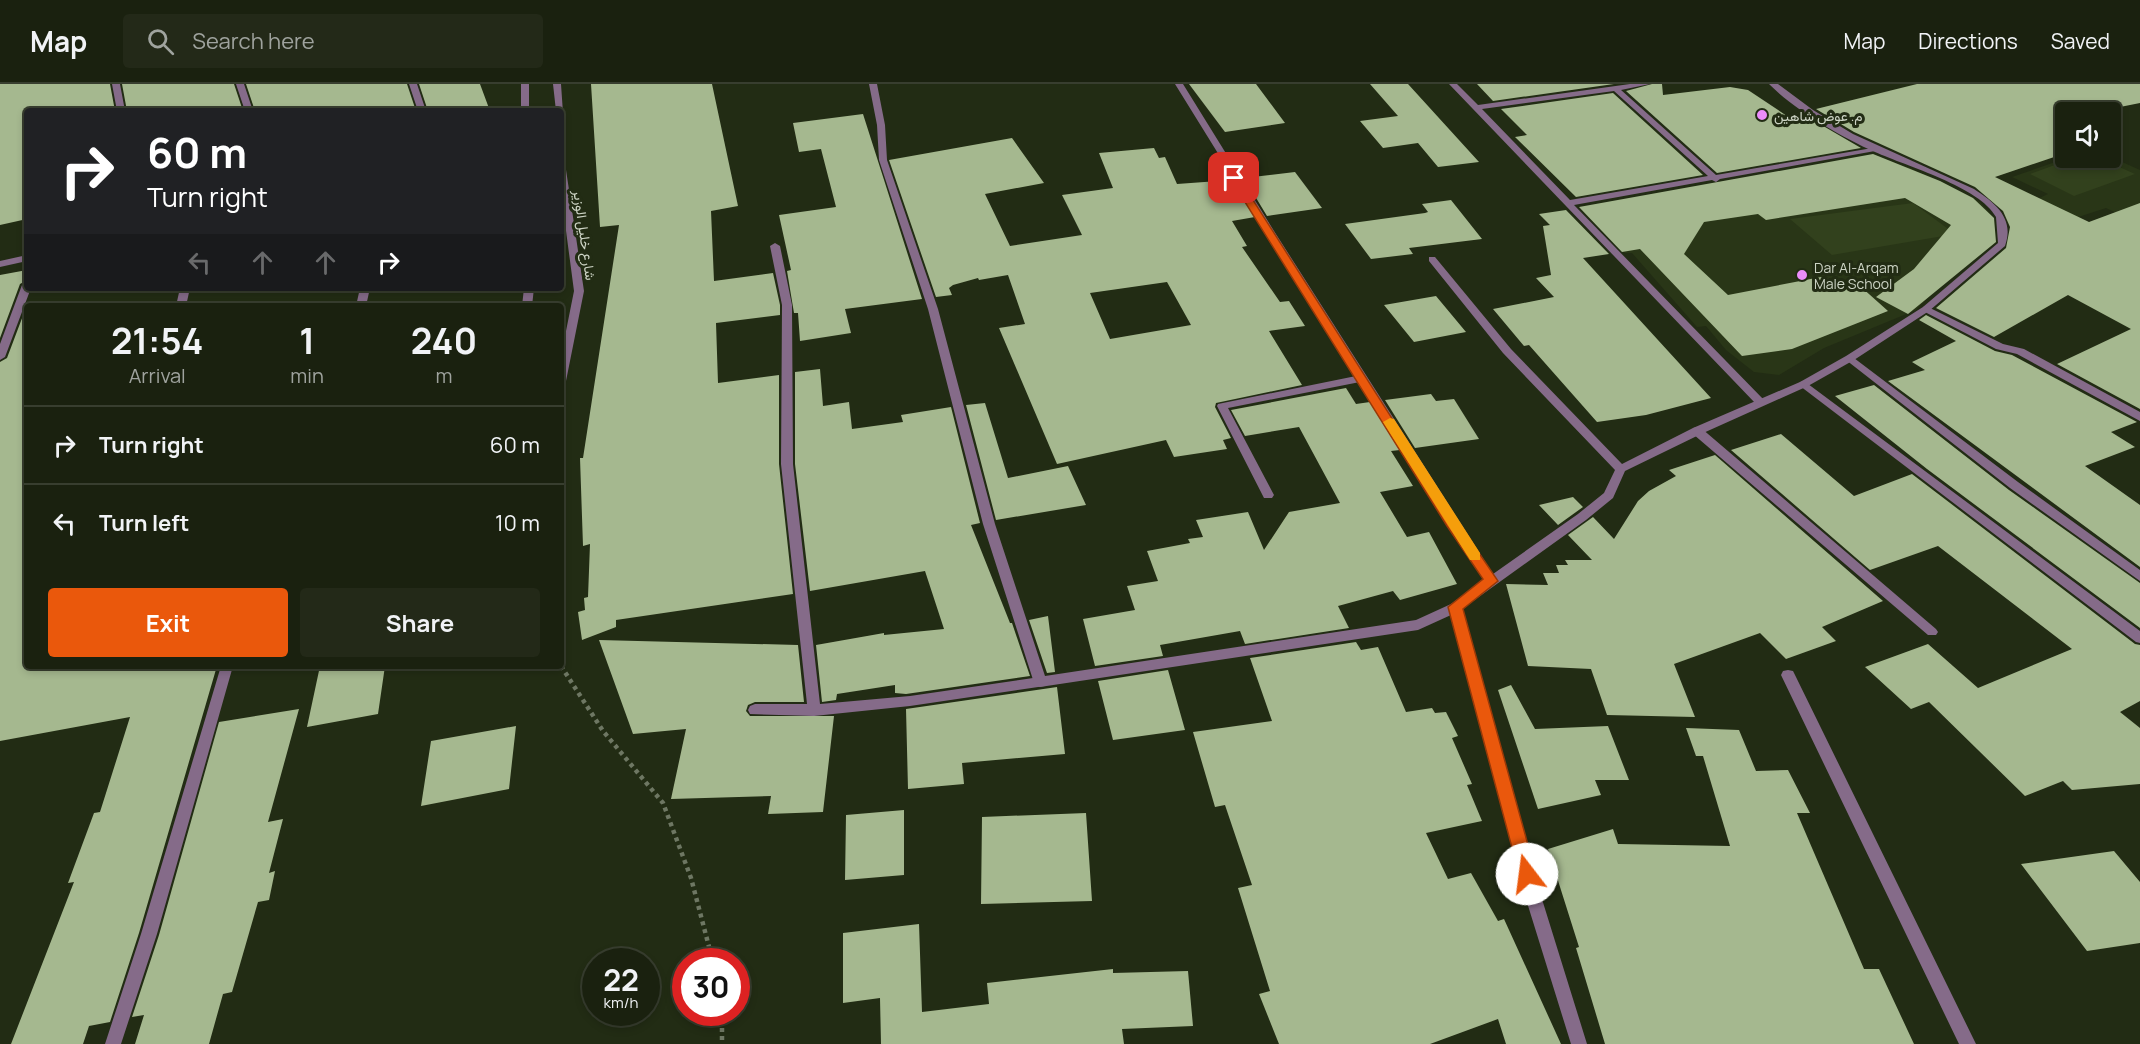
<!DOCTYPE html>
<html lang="en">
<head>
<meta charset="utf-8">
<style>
  body { margin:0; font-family:Manrope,Vazirmatn,sans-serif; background:#232918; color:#f1f3f6; height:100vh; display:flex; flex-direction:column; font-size:22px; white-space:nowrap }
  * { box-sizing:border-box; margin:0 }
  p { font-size:20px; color:#9fa39e }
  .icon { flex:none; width:33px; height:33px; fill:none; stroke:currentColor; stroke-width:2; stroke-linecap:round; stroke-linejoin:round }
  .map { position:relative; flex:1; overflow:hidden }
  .details { position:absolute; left:24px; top:219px; width:540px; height:366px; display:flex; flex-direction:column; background:#1a210f; border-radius:6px; box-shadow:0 3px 9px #0003,0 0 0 2px #383e2f }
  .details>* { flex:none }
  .top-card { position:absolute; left:24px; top:24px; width:540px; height:183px; border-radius:6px; box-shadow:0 3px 9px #0003,0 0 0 2px #383e2f; background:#202124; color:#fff; overflow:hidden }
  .buttons { position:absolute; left:2055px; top:18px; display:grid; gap:12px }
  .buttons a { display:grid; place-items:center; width:66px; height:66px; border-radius:6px; background:#1a210f; box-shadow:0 3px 9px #0003,0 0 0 2px #383e2f; font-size:30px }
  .speed { position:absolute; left:582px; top:864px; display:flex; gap:12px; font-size:30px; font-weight:700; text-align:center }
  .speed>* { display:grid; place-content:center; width:78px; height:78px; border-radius:50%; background:#1a210f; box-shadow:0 3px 9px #0003,0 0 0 2px #383e2f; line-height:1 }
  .speed small { font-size:15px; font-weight:400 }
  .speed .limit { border:9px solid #d22; background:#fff; color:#111 }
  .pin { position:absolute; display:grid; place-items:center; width:51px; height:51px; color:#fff; margin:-26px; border-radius:12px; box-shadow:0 3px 9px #0006 }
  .me { position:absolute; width:66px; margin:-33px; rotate:345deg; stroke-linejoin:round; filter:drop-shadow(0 0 4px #0008) }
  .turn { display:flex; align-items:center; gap:21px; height:126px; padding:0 24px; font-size:27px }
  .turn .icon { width:78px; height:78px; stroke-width:2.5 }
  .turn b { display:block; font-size:42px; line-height:51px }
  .lanes { display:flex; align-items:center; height:57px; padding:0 24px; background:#0003; justify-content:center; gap:30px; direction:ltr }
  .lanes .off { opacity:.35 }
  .eta { display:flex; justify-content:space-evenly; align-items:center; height:102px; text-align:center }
  .eta b { font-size:36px; font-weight:700; line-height:42px }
  .action { display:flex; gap:12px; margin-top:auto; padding:12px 24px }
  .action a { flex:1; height:69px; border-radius:6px; background:#ea580c; color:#fff; font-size:24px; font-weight:700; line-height:69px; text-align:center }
  .action a+a { background:#232918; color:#f1f3f6 }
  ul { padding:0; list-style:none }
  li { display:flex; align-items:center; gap:18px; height:78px; padding:0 24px; border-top:2px solid #383e2f }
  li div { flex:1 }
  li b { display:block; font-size:22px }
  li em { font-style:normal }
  header { display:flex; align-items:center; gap:36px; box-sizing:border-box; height:84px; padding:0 30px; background:#1a210f; border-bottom:2px solid #383e2f }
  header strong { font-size:28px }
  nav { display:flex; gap:33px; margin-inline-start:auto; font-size:21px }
  .search { width:420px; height:54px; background:#232918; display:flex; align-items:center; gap:15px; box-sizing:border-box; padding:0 21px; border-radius:6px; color:#9fa39e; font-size:22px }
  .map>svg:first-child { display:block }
</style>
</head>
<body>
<header>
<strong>Map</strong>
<div class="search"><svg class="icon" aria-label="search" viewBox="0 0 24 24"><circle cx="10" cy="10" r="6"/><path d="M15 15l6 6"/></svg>Search here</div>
<nav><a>Map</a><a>Directions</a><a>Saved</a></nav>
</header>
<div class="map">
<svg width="2140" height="960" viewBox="0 0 2140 960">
  <rect width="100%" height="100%" fill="#222c14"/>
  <path fill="#293617" d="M2111,73L2140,86V140L2106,124L2063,138L2027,120L2048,110L2012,93L2067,74Z
    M1908,83L1980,118L1994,134L1938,203L1916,226L1824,264L1779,291L1754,288L1726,266L1706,242L1697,243L1632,169H1625L1584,129L1590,128L1596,122Z"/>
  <path fill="#32411d" d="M2074,74H2099L2135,90L2074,112L2030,90Z
    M1913,119L1955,150L1832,171L1790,135Z"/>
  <path fill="#a5b88f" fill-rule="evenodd" d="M0,0H110L115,27H27V135L0,141Z
    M122,0H234L243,27H127Z
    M246,0H407L416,27H255Z
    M419,0H480L490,27H428Z
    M591,0H712L738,122L711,127L714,197L773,189L780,221V231L716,239L718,299L779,291V380L793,510L616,536V543L582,556L578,528L585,526L584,514L588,513L590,460L583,462L580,374H583L619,141L600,143Z
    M1189,0H1256L1285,39L1225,48Z
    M1370,0H1408L1479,78L1438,83L1418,59L1383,64L1360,37L1398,32Z
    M1477,0H1614L1493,17Z
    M1652,0H1662L1663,11L1730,3L1748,6L1787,32L1801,29L1861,64L1717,89L1626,7Z
    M1917,0H2140V19L2095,28H2066V69L1995,93L2089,138L2140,119V325L2057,280L2131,245L2068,211L1994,253L1936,224L2006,164L2010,143L2003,127L1975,103L1854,48L1816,25Z
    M1613,9L1703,91L1576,113L1515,53L1527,51L1501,25Z
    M863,30L922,215L845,225L851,249L800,257L798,229H794L787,187L791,186L779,131L836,123L821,65L799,68L793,39Z
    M1012,54L1044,99L985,110L1010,162L1082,151L1062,111L1113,104L1099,69L1154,64L1159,74L1165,73L1177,100L1232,96L1255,133L1232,137L1247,162L1242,163L1280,218L1289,217L1305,242L1269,247L1302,301L1216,319L1215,323L1231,354L1223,356L1227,365L1174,373L1166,356L1057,380L999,244L1025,240L1008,191L979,196L978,194L953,201L949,204L952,211L936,213L889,76ZM1167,198L1191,241L1110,255L1090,209Z
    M1873,70L1940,97L1973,114L1994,134L1996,158L1908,230L1876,213L1914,185L1951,141L1905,114L1766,136L1758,130L1704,138L1684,170L1728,211L1821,193L1860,202L1888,227L1792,265L1742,272L1640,165L1622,168L1579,123Z
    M1295,88L1322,124L1267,132L1244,94Z
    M1451,116L1482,155L1409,164L1413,170L1371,175L1345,140L1425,129L1428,128L1422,120Z
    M1566,126L1609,170L1583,174L1711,314L1646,331L1597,338L1529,261L1524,262L1493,225L1554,213L1536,194L1551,191L1543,142L1550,141L1539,130Z
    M27,186V196L20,200L0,254V191Z
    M1436,212L1466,248L1414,258L1384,221Z
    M27,221V582H217L139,849L110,938L89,942L83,960H11L74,798L68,799L94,729L100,728L130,633L0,657V278L7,274Z
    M1926,231L1995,267L2012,271L2137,338L2111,348L2135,363L2085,382L2140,421V483L1888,297L1925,286L1912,278L1956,257L1919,236Z
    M820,285L823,322L849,318L852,345L903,338L901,331L951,323L980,439L971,441L1010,539H1012L1030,592L906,610L895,609V601L837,610L836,616L822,618L816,561L884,549V551L944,545L925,487L810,507L795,380V288Z
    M1874,301L2009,406L2140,499V544L1927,385L1835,312Z
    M1346,304L1356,320L1370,318L1400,366L1391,367L1413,402L1380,408L1407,453L1429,448L1457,500L1400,516L1393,507L1338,522L1349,544L1245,560L1240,547L1160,561L1163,572L1095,582L1083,535L1135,526L1127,502L1158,497L1147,467L1190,459L1188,455L1203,453L1196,436L1248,428L1264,466L1289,428L1340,419L1299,343L1245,352L1231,326Z
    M1431,310L1436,317L1454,315L1479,355L1415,364L1385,316Z
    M985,319L1008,394L1068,382L1086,421L996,436L966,321Z
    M1781,350L1854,412L1912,390L2135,560L2140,561V617L2120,628L2140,644V700L2072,706L2063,697L2025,712L1929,618L1911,625L1865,583L1928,560L1978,604L2072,565L1938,462L1870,486L1731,366Z
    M1715,371L1883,517L1822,543L1836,557L1786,575L1760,549L1674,580L1695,633L1607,631L1591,585L1528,582L1506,500L1548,501L1543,489H1559L1556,481H1568L1565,476H1592L1568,451L1593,433L1614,455L1638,417L1649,407L1676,392L1669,386Z
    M1573,413L1583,423L1558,441L1539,421Z
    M1048,532L1055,588L1047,589L1029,536Z
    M599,556L798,561L804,618H755L748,621L746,627L750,632H834L823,728L768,730L771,712L671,715L686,645L633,650Z
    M1356,558L1361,566L1378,563L1406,628L1432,624L1435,629L1446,628L1458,652L1452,654L1472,700L1467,701L1482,737L1426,749L1448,795L1471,789L1498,837L1504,835L1561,960H1506L1498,935L1430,960H1279L1259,910L1270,907L1238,804L1252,801L1225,721L1215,723L1193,648L1272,637L1250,574Z
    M320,582H385L378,630L307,643Z
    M1168,586L1185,646L1113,656L1098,597Z
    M1511,601L1535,645L1608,642L1629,696H1595L1601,711L1538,725L1498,606Z
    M1057,603L1065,670L962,679L964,700L908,705L906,625Z
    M299,625L268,738L283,735L269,789L275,787L269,816L258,818L232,908L223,910L209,960H135L144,931L132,933L159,851L219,638Z
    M516,642L509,705L421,722L431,657Z
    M1686,644L1739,646L1756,687L1788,686L1810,729H1797L1864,885H1879L1914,960H1605L1576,864L1579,863L1548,765L1613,745L1618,760L1730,762L1703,672H1696Z
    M904,726V791L845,796L846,731Z
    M1086,729L1092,817L981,820L982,733Z
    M2114,767L2140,798V859L2087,867L2021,780Z
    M919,840L922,928L989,920L987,899L1113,885V889L1188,887L1193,942L1122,945L1124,960H881L880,914L843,919V849Z"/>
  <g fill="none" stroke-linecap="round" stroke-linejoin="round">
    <path stroke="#6e7763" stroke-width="4.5" stroke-dasharray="4 4" stroke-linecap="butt" d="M561,582L603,647L663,719L691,794L713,878
      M722,928V960"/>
    <path fill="#856b89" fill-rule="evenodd" d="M1449,0H1457L1478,21L1630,0H1650L1621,6L1716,91L1878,63V67H1875L1720,95L1716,98L1712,96L1574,121L1764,316L1765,318L1764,320H1756ZM1614,7L1708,92L1570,116L1482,25Z
      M775,159L780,162L792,221L793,380L820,620L910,612L1040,593L1045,594L1047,598L1045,602L910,622L814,632L750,630L748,626L750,622L755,620H807L781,380L782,221L770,162Z
      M1926,222L2003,260L2024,265L2140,328V337L2017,270L1996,265L1923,227V223Z
      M1850,271L2018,398L2140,486V497L2010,404L1846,276L1845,274Z
      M1804,297L2140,547V559L2136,558L1800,302L1799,300L1800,298Z
      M1697,343L1701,344L1936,545L1938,548L1936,551H1928L1693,350L1692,347L1693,344Z
      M1788,586L1793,587L1795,591L1976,960H1959L1781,591L1783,587Z"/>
    <path fill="#856b89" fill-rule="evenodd" d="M112,0H120L125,27H117Z
      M236,0H244L253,27H245Z
      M409,0H417L426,27H418Z
      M521,0H529V27H521Z
      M553,0H561L563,29L556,27Z
      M869,0H877L885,41L887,76L938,225L995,440L1045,592L1416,536L1451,520L1484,496L1360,298L1228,324L1274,411L1272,414H1264L1217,322L1218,320L1356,292L1175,0H1183L1274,147L1493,490L1578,430L1604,409L1615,386L1503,269L1429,177V173H1435L1511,265L1622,380L1693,344L1800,298L1846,272L1923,223L1998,159L1996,133C1980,103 1906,82 1875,68C1840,52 1796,27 1769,0H1778L1813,26L1853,50L1974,105C1995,119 2015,134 2005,162L1929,227L1854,276L1808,302L1701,350L1625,387L1613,414L1586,436L1462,525L1541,812L1587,960H1571L1525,812L1451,531L1418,546L1040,603L1035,602L983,440L928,225L879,76L877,41Z
      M561,36L565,38V43L561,45Z
      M561,77L565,79L584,207L566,297L561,300V272L574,207L561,109Z
      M27,171V177L0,183V177Z
      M27,198V204H31L5,273L0,276V260L22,201Z
      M180,204H190L186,222H176Z
      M360,204H370L366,222H356Z
      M524,204H534L532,222H522Z
      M221,582H233L157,850L121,960H105L141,850Z"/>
  </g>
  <path fill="#ea580c" stroke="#983908" stroke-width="1.5" d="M1234,91L1239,94L1456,435L1498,497L1463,525L1536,790L1533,795L1527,798L1521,795L1519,790L1448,523L1483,495L1447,442L1230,94Z"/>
  <path fill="#f59e0b" d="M1390,334L1394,335L1480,469V476H1470L1383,338Z"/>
  <g fill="#eb8dfb" stroke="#222c14" stroke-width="2">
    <circle cx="1762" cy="31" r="6"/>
    <circle cx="1802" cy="191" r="6"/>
  </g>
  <g text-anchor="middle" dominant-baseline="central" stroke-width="6" stroke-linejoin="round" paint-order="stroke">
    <g font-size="14" fill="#cdd4c5" stroke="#222c14" text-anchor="start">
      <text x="1774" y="31">م. عوض شاهين</text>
      <text x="1814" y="183">Dar Al-Arqam<tspan x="1814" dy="16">Male School</tspan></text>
    </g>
    <g font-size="14" fill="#cdd4c5" stroke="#222c14">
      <text transform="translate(585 151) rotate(82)">شارع خليل الوزير</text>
    </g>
  </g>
</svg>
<div class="buttons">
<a><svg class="icon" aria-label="sound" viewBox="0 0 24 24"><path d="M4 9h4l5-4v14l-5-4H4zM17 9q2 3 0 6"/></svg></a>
</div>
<div class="speed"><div>22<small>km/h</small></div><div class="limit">30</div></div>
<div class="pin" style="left:1234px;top:94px;background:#d93025"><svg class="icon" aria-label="arrive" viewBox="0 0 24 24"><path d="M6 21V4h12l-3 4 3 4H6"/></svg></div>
<svg class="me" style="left:1527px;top:790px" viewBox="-20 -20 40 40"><circle r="19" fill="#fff"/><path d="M0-13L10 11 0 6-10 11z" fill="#ea580c"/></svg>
<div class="top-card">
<div class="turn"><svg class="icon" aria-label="right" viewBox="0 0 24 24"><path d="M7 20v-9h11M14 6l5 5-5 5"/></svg><div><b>60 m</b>Turn right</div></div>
<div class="lanes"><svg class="icon off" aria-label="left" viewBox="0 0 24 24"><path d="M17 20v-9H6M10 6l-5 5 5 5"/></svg><svg class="icon off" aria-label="ahead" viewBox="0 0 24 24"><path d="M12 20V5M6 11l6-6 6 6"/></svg><svg class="icon off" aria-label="ahead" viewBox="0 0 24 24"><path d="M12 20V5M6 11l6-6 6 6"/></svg><svg class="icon" aria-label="right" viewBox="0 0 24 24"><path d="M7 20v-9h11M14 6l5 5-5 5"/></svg></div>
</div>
<section class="details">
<div class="eta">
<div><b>21:54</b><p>Arrival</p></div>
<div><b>1</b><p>min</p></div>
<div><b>240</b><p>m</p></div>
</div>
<ul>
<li><svg class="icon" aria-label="right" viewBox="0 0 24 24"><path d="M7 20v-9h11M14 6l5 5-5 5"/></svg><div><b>Turn right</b></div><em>60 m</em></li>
<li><svg class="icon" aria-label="left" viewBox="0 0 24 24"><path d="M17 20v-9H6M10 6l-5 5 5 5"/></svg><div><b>Turn left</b></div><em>10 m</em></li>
</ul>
<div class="action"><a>Exit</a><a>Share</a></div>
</section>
</div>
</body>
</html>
